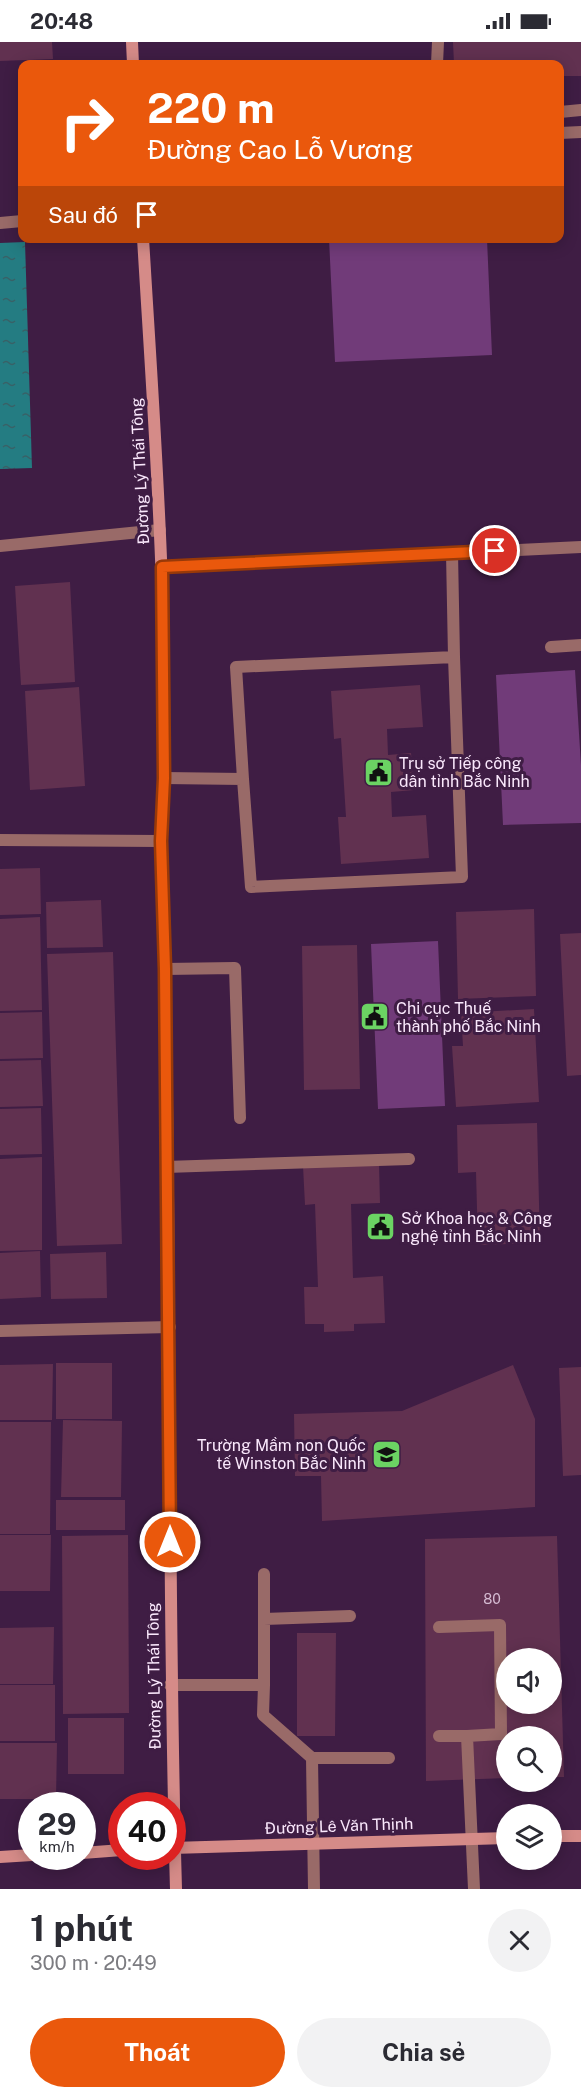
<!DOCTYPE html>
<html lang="vi">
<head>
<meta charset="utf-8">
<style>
  body { margin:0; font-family:"Public Sans",sans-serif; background:#f2f2f3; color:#2b2b33; height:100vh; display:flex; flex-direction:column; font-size:22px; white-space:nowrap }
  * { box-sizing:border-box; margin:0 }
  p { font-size:20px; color:#7c7c81 }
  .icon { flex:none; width:33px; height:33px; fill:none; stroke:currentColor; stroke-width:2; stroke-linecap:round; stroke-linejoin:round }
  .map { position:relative; height:1847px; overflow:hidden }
  .panel { display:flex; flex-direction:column; background:#fff; flex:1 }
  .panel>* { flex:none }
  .top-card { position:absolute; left:18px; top:18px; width:546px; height:183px; border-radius:12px; box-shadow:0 3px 15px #0003; background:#ea580c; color:#fff; overflow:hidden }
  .buttons { position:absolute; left:496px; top:1606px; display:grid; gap:12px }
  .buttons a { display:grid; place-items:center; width:66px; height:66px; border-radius:50%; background:#fff; box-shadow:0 3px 15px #0003; font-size:30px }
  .speed { position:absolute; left:18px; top:1750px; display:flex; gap:12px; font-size:30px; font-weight:700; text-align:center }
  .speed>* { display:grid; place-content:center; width:78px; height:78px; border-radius:50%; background:#fff; box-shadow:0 3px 15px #0003; line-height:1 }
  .speed small { font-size:15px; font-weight:400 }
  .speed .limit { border:9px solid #d22; background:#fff; color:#111 }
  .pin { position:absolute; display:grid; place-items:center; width:51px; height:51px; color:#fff; margin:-26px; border:3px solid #fff; border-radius:50%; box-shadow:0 2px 6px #0007 }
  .me { position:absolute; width:66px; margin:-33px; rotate:0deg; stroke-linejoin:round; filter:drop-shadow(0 0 4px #0008) }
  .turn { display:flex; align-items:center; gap:21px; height:126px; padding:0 30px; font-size:27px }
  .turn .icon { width:78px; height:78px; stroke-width:2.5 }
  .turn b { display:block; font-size:42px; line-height:51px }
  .then { display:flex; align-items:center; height:57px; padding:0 30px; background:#0003; gap:12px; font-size:22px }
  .round { display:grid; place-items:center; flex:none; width:63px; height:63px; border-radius:32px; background:#f2f2f3 }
  .head { display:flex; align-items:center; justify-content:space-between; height:102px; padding:0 30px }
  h1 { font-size:36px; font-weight:700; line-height:45px }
  .cta { display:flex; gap:12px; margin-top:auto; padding:12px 30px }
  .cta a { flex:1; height:69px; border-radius:36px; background:#ea580c; color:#fff; font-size:24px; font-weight:700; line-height:69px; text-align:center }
  .cta a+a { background:#f2f2f3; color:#2b2b33 }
  .status { display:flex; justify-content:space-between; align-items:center; height:42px; padding:0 30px; background:#fff; direction:ltr }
  .status svg { height:16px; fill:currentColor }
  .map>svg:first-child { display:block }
</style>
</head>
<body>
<div class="status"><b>20:48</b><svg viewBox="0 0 49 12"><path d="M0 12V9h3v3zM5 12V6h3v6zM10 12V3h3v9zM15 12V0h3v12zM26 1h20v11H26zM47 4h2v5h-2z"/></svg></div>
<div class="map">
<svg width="581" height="1847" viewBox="0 0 581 1847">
  <defs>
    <pattern id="water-ripples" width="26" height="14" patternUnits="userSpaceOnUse" patternTransform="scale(1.5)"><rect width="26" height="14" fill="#247c82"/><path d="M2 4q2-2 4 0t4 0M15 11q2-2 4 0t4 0" fill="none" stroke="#386167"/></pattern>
  </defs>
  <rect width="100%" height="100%" fill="#3f1d44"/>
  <path fill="#713b79" d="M329,197H487L492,313L335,320Z
    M575,628L581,723V781L503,783L496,633Z
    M438,899L445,1064L378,1067L371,902Z"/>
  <path fill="url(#water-ripples)" d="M25,200L32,426L0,427V201Z"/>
  <path fill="#613150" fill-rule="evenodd" d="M0,0H52L53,17L0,19Z
    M453,0H581V34H560V22H454Z
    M70,540L75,640L21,643L15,544Z
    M420,643L423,685L387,687L388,713L411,711L414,748L391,750L392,775L426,773L429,816L341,822L338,775H346L341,696L334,697L331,649Z
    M79,645L85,744L30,748L25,649Z
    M40,826L41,872L0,873V827Z
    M101,858L103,905L47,906L46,860Z
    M534,867L536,954L458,957L456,870Z
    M40,875L42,968L0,969V877Z
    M581,891V1033L567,1034L560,892Z
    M357,903L360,1047L304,1048L302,904Z
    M113,910L122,1202L57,1204L47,912Z
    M534,967L539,1060L456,1065L452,1004H463L461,971Z
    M42,970L43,1016L0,1017V971Z
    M41,1018L43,1064L0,1065V1019Z
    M41,1066L42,1112L0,1113V1067Z
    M537,1081L540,1201L478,1203L476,1130L458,1131L457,1083Z
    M42,1115V1208L0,1209V1117Z
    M379,1122L380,1161L351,1162L353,1236L383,1234L385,1281L354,1282V1289L324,1290V1282H305L304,1245H318L315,1162L305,1163L303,1124Z
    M40,1209L41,1255L0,1257V1211Z
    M106,1210L107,1256L51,1257L50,1212Z
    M56,1321H112V1377H56Z
    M53,1322L52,1378H0V1323Z
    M513,1323L535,1377V1465L322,1479L321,1434H295L294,1372L402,1369Z
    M581,1325V1433L563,1434L559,1326Z
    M63,1378L122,1379L121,1455H61Z
    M0,1380H51L50,1492H0Z
    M56,1458H125V1488H56Z
    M0,1493H51L50,1549H0Z
    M128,1493L129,1671L63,1672L62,1494Z
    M557,1494L564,1735H552V1695H507V1736L426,1739L425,1497ZM507,1617H552V1662H507Z
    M54,1585L53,1642H0V1586Z
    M297,1591H336L335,1694H297Z
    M0,1643H55V1699H0Z
    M68,1676H124V1732H68Z
    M0,1701H57L56,1757H0Z"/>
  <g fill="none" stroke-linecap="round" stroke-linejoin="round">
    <path stroke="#996a68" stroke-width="12" d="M437,22L438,0
      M560,70L581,68
      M560,91L581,90
      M0,181L22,179
      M452,511L454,615
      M551,605L581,603
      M164,736L243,737L251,845L462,835L454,615L236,625L243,737
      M165,927L235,926L240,1076
      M166,1125L409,1117
      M264,1532V1643
      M264,1577L350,1574
      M439,1585L500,1583L501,1692L467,1694L474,1847
      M170,1643H264L263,1673L312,1716H389
      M439,1694H467
      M312,1716L314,1847"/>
    <path stroke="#996a68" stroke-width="12" d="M0,504L160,488
      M162,525L581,505
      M0,798L161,799
      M0,1289L170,1285"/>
    <path stroke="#d58b88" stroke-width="12" d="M132,0L133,22
      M143,196C155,397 171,598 161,799C173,1148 166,1498 176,1847
      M552,1794H581
      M172,1806L507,1796
      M82,1811L122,1808
      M0,1815L32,1813"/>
  </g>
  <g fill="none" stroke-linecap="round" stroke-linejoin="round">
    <defs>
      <path id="route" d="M170,1500L165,927L161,799L164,736L162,525L495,509"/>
    </defs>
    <use href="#route" stroke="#983908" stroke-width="15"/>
    <use href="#route" stroke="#ea580c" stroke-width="10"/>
  </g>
  <defs>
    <symbol id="civic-square" viewBox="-11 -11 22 22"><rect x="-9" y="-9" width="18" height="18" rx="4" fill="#6bd363" stroke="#3f1d44"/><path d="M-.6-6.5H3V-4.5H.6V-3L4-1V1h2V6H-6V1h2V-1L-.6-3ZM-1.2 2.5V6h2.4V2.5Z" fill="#111"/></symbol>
    <symbol id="school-square" viewBox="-11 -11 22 22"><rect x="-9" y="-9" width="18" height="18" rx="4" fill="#6bd363" stroke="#3f1d44"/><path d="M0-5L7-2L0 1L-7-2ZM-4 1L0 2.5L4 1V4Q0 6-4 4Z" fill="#111"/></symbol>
  </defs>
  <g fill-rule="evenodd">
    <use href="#civic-square" x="362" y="714" width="33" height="33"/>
    <use href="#civic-square" x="358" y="958" width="33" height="33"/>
    <use href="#civic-square" x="364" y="1168" width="33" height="33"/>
    <use href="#school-square" x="370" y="1396" width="33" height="33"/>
  </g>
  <g text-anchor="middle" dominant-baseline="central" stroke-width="6" stroke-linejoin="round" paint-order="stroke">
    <g font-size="14" fill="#d4bad1">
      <text x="492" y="1557">80</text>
    </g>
    <g font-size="16" fill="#fae8fc" stroke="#3f1d44">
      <text transform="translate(140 429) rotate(-93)">Đường Lý Thái Tông</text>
      <text transform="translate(154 1634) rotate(-91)">Đường Lý Thái Tông</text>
      <text transform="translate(339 1784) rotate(-2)">Đường Lê Văn Thịnh</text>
    </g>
    <g font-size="16" fill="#fae8fc" stroke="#3f1d44" text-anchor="start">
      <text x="399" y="721">Trụ sở Tiếp công<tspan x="399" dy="18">dân tỉnh Bắc Ninh</tspan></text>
      <text x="396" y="966">Chi cục Thuế<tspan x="396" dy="18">thành phố Bắc Ninh</tspan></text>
      <text x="401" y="1176">Sở Khoa học &amp; Công<tspan x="401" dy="18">nghệ tỉnh Bắc Ninh</tspan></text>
      <text x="366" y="1403" text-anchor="end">Trường Mầm non Quốc<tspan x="366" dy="18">tế Winston Bắc Ninh</tspan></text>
    </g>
  </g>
</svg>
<div class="buttons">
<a><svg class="icon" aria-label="sound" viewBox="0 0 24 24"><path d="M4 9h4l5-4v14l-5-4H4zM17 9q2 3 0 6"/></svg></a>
<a><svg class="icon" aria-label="search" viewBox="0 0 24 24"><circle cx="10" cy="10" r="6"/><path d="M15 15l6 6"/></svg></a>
<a><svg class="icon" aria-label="layers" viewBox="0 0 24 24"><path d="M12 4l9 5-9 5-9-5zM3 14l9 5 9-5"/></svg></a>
</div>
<div class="speed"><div>29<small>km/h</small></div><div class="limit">40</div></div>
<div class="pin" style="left:495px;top:509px;background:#d93025"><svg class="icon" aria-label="arrive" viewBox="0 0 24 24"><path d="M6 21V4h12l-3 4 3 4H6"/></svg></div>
<svg class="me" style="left:170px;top:1500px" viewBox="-20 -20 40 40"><circle r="17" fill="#ea580c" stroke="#fff" stroke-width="3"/><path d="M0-11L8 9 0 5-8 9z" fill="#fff"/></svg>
<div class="top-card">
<div class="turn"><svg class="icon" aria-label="right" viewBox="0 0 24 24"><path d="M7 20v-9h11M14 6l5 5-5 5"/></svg><div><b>220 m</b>Đường Cao Lỗ Vương</div></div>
<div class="then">Sau đó<svg class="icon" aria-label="arrive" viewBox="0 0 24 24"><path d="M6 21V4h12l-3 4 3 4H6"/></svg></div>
</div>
</div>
<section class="panel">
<div class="head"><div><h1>1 phút</h1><p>300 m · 20:49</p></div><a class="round"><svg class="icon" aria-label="close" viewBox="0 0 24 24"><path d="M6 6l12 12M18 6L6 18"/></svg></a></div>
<div class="cta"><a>Thoát</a><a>Chia sẻ</a></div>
</section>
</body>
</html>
